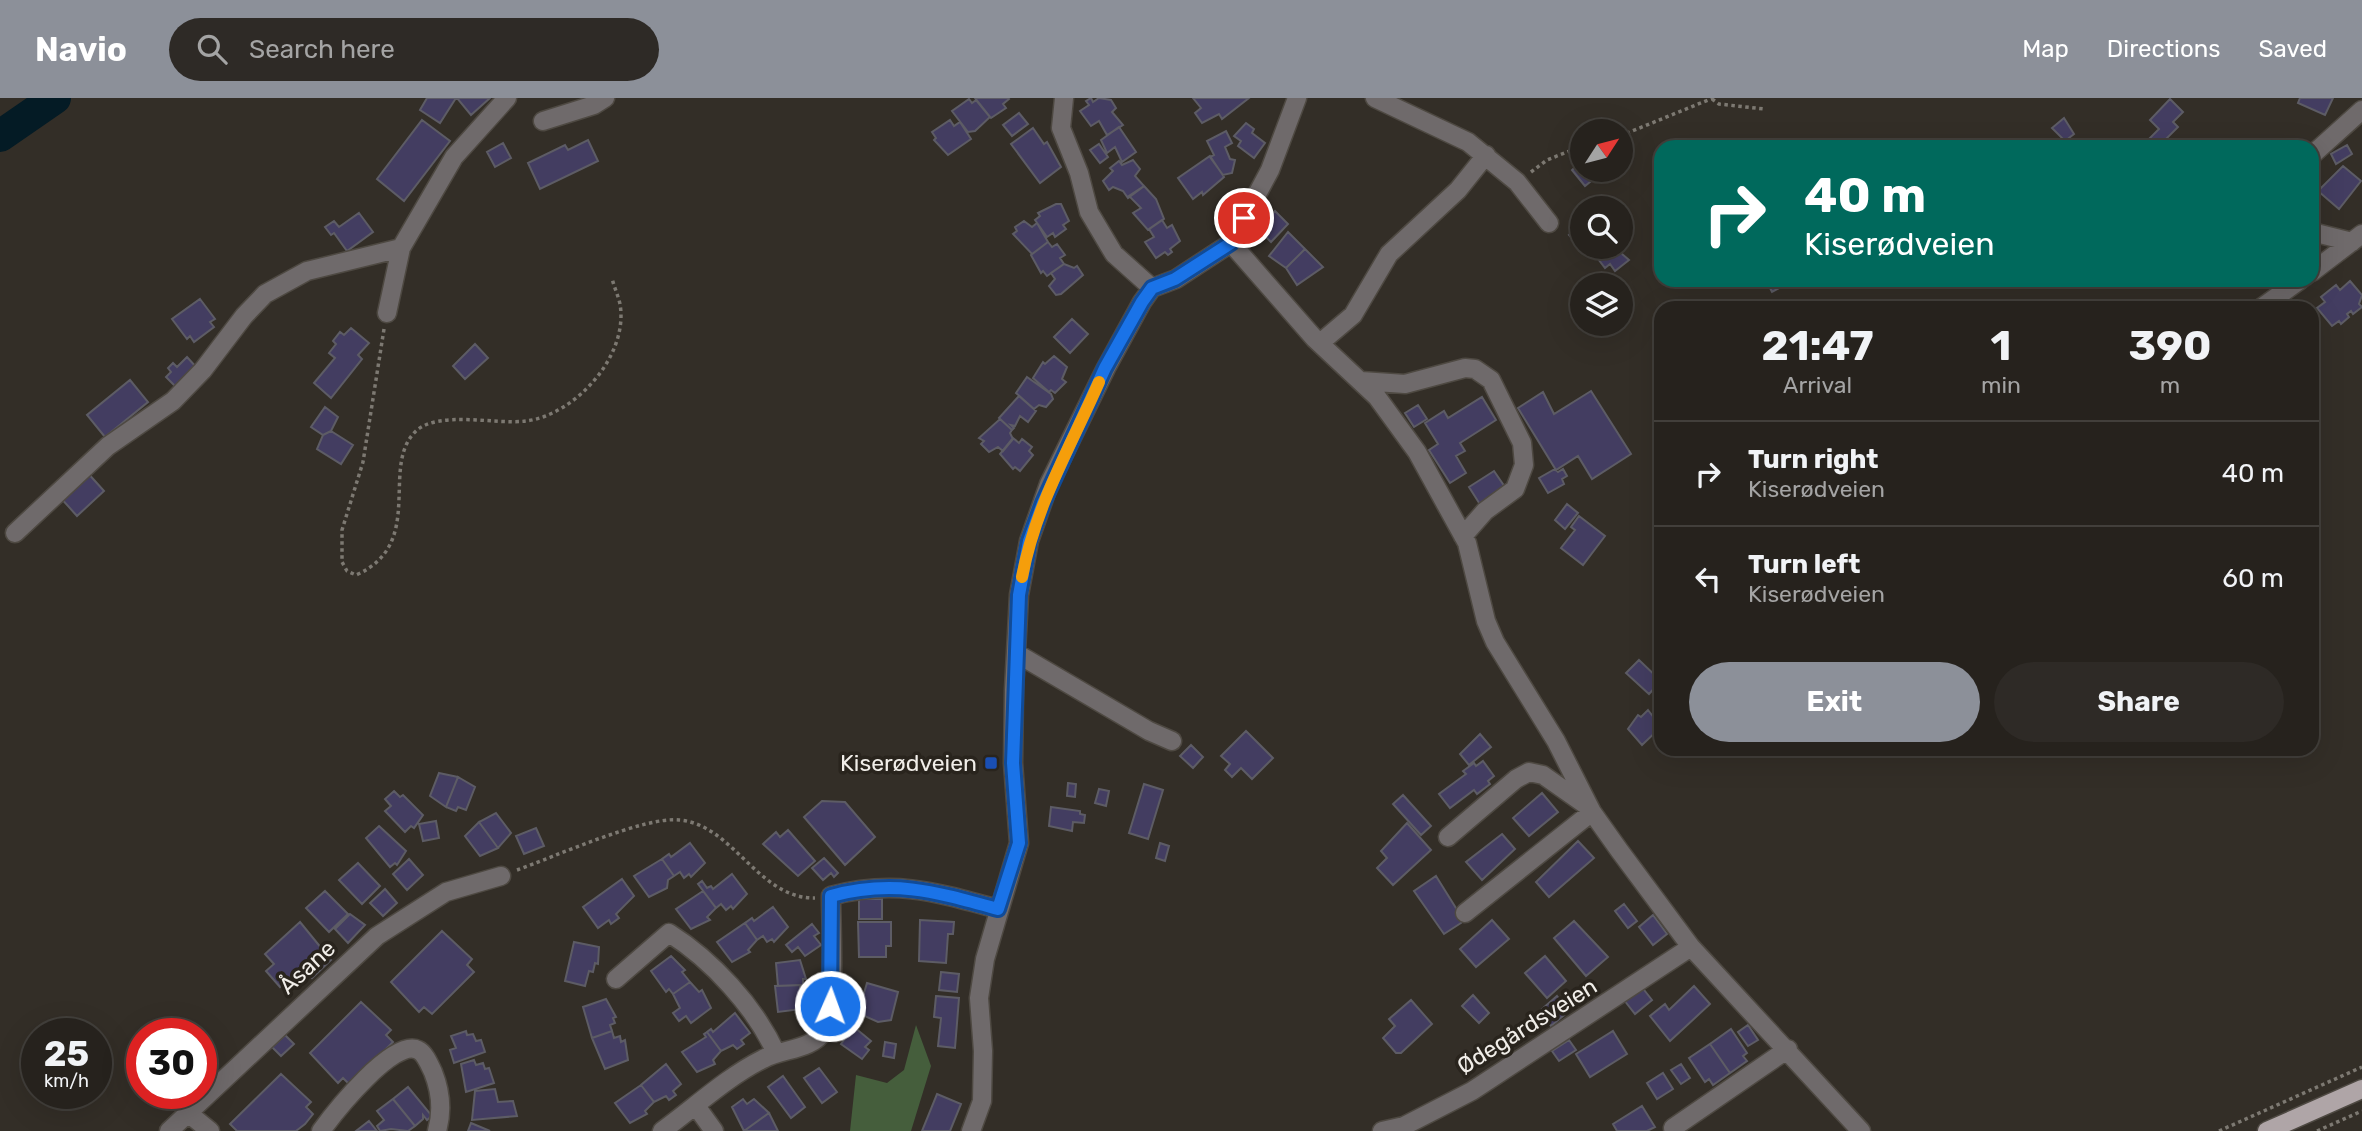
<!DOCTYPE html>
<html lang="en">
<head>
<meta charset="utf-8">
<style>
  body { margin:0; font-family:Rubik,sans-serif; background:#2e2a26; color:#f1f3f6; height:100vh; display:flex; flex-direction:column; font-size:26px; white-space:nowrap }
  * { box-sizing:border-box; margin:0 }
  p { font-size:23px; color:#a4a4a4 }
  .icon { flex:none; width:38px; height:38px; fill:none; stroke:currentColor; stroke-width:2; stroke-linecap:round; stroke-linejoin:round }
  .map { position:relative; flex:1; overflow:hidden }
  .sheet { position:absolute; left:1654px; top:203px; width:665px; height:455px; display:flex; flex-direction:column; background:#26221d; border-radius:21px; box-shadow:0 7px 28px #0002,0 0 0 2px #423f3b }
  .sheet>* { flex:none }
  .banner { position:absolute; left:1654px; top:42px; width:665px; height:147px; border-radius:21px; box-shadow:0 7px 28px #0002,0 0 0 2px #423f3b; background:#00695c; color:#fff; overflow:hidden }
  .needle { width:46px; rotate:54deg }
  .tools { position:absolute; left:1570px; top:21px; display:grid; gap:14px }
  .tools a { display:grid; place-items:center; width:63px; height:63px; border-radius:50%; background:#26221d; box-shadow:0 7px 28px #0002,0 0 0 2px #423f3b; font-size:35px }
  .speed { position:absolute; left:21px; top:920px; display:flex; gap:14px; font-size:35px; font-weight:700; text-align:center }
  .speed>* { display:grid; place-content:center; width:91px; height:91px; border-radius:50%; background:#26221d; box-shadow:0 7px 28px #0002,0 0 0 2px #423f3b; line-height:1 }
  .speed small { font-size:18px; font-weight:400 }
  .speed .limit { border:10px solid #d22; background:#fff; color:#111 }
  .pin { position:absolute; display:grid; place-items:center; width:60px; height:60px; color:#fff; margin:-30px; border:4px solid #fff; border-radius:50%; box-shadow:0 2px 7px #0007 }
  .me { position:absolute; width:77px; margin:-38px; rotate:2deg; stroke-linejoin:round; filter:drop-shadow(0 0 5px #0008) }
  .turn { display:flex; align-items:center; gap:24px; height:147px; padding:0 35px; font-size:32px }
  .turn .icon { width:91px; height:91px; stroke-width:2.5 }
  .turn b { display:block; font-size:49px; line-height:60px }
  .eta { display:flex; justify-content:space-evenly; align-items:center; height:119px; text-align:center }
  .eta b { font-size:42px; font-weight:700; line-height:49px }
  .button { display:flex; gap:14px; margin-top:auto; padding:14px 35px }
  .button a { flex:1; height:80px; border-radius:42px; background:#8c9099; color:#fff; font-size:28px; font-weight:700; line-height:80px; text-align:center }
  .button a+a { background:#2e2a26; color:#f1f3f6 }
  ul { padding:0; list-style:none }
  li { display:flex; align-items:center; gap:21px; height:105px; padding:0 35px; border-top:2px solid #423f3b }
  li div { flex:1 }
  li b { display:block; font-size:26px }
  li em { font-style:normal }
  header { display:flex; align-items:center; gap:42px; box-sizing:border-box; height:98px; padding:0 35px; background:#8c9099; color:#fff }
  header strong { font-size:33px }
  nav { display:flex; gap:38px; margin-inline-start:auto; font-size:24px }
  .search { width:490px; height:63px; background:#2e2a26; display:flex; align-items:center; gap:18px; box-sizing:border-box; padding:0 24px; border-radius:38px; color:#a4a4a4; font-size:26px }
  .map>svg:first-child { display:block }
</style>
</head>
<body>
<header>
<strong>Navio</strong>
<div class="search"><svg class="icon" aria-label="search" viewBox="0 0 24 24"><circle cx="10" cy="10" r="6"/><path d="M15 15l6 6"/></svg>Search here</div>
<nav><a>Map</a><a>Directions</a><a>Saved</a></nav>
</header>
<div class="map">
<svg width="2362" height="1033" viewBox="0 0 2362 1033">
  <rect width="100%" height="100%" fill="#332e27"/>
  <path fill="#455e3c" d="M916,927L931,968L911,1033H850L856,977L887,985L904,972Z"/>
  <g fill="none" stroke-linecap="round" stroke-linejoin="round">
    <path stroke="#041b25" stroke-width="32" d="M0,38L55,0"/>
  </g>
  <path fill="#433d61" stroke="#5d5c65" stroke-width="2" d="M427,0H456L440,25L420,12Z
    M457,0H490L471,17Z
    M975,0H1008L1009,1L1003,6L1006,10L991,20Z
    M1091,0L1093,4L1099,0L1111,2L1116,10L1112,14L1123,27L1107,37L1099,23L1091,28L1080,13L1089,7L1086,3Z
    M1193,0H1249L1222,21L1219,16L1202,25L1195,15L1201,10Z
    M2300,0H2333L2325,17L2298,5Z
    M969,1L972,5L976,2L990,19L975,33L968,34L952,13Z
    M2170,1L2183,14L2173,24L2178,29L2159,48L2150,40L2159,31L2150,22Z
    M1019,15L1028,26L1012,38L1003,27Z
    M2064,20L2074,36L2065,43L2052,30Z
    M422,22L450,43L404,103L377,81Z
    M950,22L954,28L960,24L971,41L948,57L934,42L936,40L932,34Z
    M1246,25L1254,31L1252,35L1265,45L1254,60L1238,48L1241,43L1234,38Z
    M1119,29L1136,54L1122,64L1115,49L1107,55L1101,42Z
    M1033,30L1044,46L1047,44L1061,69L1040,85L1011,46Z
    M1226,33L1232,45L1225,49L1230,61L1235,62L1232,75L1223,77L1210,59L1214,57L1207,43Z
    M588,42L598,63L540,91L528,65L565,47L568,52Z
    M503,45L511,60L495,69L487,54Z
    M1099,46L1108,59L1100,65L1090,52Z
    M2347,47L2352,56L2336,66L2331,56Z
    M1210,58L1224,79L1203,97L1202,94L1193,101L1178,80Z
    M1133,62L1140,71L1135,78L1144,88L1128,100L1123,93L1113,89L1109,92L1103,83L1113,73L1110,70L1119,63L1122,67Z
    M1582,63V72H1598L1601,75L1585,88L1572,72Z
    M2343,68L2361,83L2339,111L2318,93Z
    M1144,88L1156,101L1164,121L1148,132L1133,115L1141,110L1129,98Z
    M1056,106H1061L1069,123L1063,127L1066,131L1055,139L1053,135L1047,139L1035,122L1040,118L1038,115Z
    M1275,113L1288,126L1271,144L1257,130Z
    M359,115L373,134L347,153L334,135L331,137L325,129L334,123L339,129Z
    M1162,122L1167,130L1172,127L1180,143L1170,151L1172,154L1168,157L1165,154L1156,160L1145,144L1154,139L1149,131Z
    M1024,123L1032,129L1037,125L1048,144L1032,156L1013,136L1017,133L1015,129Z
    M1582,127V143L1577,146L1569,137Z
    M1288,134L1305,151L1286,170L1269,158Z
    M1048,144L1052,149L1057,146L1065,157L1060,160L1064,166L1047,178L1043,173L1041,175L1031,157Z
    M1589,149H1614L1629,162L1615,173L1610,166L1605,170Z
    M1305,151L1323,169L1297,187L1286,170Z
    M1064,166L1074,170L1077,168L1083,177L1061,196L1056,197L1049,188L1055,181L1051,175Z
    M1766,182H1794L1772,194Z
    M2350,183L2362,197L2359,206L2362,209L2353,216L2351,213L2347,216L2349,219L2341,226L2339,223L2332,228L2317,210L2325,204L2321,199L2336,187L2340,192Z
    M200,201L215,221L210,224L214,229L194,244L190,238L187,241L172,221Z
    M1072,221L1088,236L1070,255L1054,239Z
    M351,230L369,245L358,257L362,261L331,300L314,285L335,260L329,255L336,246L333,243L340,234L344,237Z
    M475,246L488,260L465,281L453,268Z
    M1054,258L1067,269L1062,281L1066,284L1055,295L1051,292L1049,294L1033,280L1043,264L1045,266Z
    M187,259L197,270L176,289L166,279L171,274L168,270L173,265L177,269Z
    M1027,279L1051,296L1053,301L1046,309L1039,307L1034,311L1016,295Z
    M130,282L148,304L105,339L87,317Z
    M1591,293L1631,356L1592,381L1578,358L1556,372L1518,310L1543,294L1554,316Z
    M1019,298L1036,313L1028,324L1020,318L1015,328L1011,327L1014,330L1012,332L999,320Z
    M1482,299L1496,322L1460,345L1465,353L1456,358L1466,375L1450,385L1429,352L1438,346L1425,325L1444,313L1448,320Z
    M1418,307L1427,321L1414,329L1405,315Z
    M325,309L338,319L331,333L323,337L311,329Z
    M1000,321L1012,332L1010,335L1013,341L1003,353L998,349L989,354L981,346L984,343L979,340Z
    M331,333L353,347L341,366L317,351L323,337Z
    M1013,340L1019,345L1022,341L1032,349L1029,353L1033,357L1020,373L1015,369L1013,371L1000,356Z
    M1555,371L1558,374L1563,371L1567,378L1562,381L1564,386L1548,395L1539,380Z
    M86,373L104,393L77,418L59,398Z
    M1494,373L1507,392L1481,408L1469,389Z
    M1567,406L1578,415L1565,431L1555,422Z
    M1579,418L1605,438L1583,467L1561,450L1575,432L1571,429Z
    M1639,562L1661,583L1649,596L1626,575Z
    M1648,612L1661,629L1642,647L1628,631L1638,617L1641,619Z
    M1246,633L1273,660L1252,681L1241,670L1232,679L1225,672L1230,666L1221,658Z
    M1480,636L1491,649L1469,667L1460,656Z
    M1191,647L1203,659L1193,670L1180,658Z
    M1483,663L1494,678L1488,683L1490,686L1477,696L1474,692L1450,710L1439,696L1466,676L1463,673L1474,665L1476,668Z
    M439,675L458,679L446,709L430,698Z
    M458,679L475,689L466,712L458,709L456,713L446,709Z
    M1068,685L1076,686L1075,699L1067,698Z
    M1144,686L1163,692L1148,741L1129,735Z
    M1099,691L1109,693L1106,708L1095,705Z
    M394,693L400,699L403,697L423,717L414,730L411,728L405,734L385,713L391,708L385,701Z
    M1542,695L1558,714L1529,738L1513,720Z
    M1403,697L1431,728L1421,737L1393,706Z
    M822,703L845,704L875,739L845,767L804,719Z
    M1051,709L1080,713V716L1085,717L1084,725L1073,724L1072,733L1049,728Z
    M496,715L511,735L498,750L479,724Z
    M436,723L439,740L423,743L419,726Z
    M479,724L498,750L480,758L465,738Z
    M1407,725L1431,752L1393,787L1377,770L1387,760L1381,753Z
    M379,728L406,753L397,767L395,765L390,769L366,740Z
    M536,730L544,748L524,756L516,738Z
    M788,732L815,763L798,778L763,746L776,734L780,739Z
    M1502,736L1515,751L1482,782L1466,764Z
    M1578,743L1594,760L1549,799L1536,784Z
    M690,745L705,765L691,779L689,776L684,780L680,774L674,778L662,761L669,756L671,759Z
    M1160,745L1169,748L1165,763L1156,760Z
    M824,760L838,775L834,779L831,775L823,782L812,770Z
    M409,761L423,777L407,792L393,776Z
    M662,761L674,778L668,782L667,790L649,799L634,778Z
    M358,765L380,788L362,806L339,782Z
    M732,776L747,796L733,811L731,808L726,812L721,806L716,810L698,786L702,783L707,790L711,788L713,791Z
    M1436,778L1464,823L1444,836L1414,793Z
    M622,781L634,798L616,816L619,820L611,826L609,822L598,830L583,809Z
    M385,791L397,805L383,818L370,805Z
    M325,793L348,816L329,834L306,810Z
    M703,793L716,810L707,819L710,822L691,831L676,811Z
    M859,801H882V821H859Z
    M1624,806L1637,823L1628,830L1615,813Z
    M773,809L788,829L774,844L772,841L767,844L763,838L757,842L745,825L752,820L754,823Z
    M350,816L365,827L348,845L335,831Z
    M1653,817L1667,836L1653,847L1639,829Z
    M920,822L954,824L953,836H948L946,865L919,863Z
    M1492,822L1509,841L1476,869L1460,851Z
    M1574,823L1608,859L1586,878L1554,840Z
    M300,824L331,862L312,880L302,869L280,889L266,873L274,866L265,856Z
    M858,824H891V848H886V859H859Z
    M745,825L757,842L748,852L750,854L732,864L717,844Z
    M812,826L819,835L814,838L821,847L805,858L798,849L792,854L786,847Z
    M442,833L472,861L467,867L474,874L432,916L424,909L419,914L391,884Z
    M574,844L599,849L598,866L595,865L593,874L589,873L585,888L565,883Z
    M671,858L685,872L682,874L690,884L673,896L669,891L666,894L651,873Z
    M1545,858L1566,883L1547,900L1525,875Z
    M800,862L806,881H803V887L778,888L776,865Z
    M941,874L959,876L957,894L939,892Z
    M690,884L699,894L702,892L711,910L691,925L686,918L679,923L673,915L680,910L673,896Z
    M867,885L898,894L891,922L878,924L858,915Z
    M800,887V891L804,890L805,900H801L802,911L778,914L775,888Z
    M1641,888L1652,902L1635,916L1624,902Z
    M1694,888L1710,906L1670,943L1650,918L1665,906L1669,912Z
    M1473,897L1489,915L1479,925L1462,908Z
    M936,898L959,900L955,950L938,948L941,920L934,919Z
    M1557,898L1569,913L1551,928L1541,916L1544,913L1542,911Z
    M606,901L616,919L613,920L615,925L610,927L612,933L592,940L583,909Z
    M1411,902L1432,926L1401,955H1396L1383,940L1395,928L1389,921Z
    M361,904L391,932L386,937L393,944L350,987L343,980L338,985L310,955Z
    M735,915L750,935L741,942L744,946L737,951L733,947L721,953L707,934L711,931L713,934Z
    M1748,927L1758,942L1748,948L1738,934Z
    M854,929L871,943L865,949L869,952L862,961L841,946Z
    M1731,931L1747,955L1743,958L1747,963L1730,975L1710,946Z
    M466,933L467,937L473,936L476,943L481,942L485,954L454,965L450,952L456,950L451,938Z
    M612,933L614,940L620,938L621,944L625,942L628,962L605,971L592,940Z
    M1613,933L1627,956L1590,979L1576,956Z
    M707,934L721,953L713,962L715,966L697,974L682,954L706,939L704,936Z
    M285,937L294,946L281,958L272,949Z
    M1569,942L1576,952L1559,963L1552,953Z
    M885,944L896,946L894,960L883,958Z
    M1710,946L1730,975L1713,987L1709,981L1705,984L1689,960Z
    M474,962L476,967L483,965L485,971L489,970L494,985L466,994L461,966Z
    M666,966L681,986L673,993L676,997L669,1002L666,998L654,1004L641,987Z
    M1681,966L1690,980L1681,986L1671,972Z
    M819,970L837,994L822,1005L804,980Z
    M1663,975L1673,991L1657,1001L1647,985Z
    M281,976L311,1004L306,1009L313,1016L305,1026L296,1033H237L230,1026Z
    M783,978L805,1009L791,1020L768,989Z
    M641,987L654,1004L645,1013L647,1016L630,1025L615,1005Z
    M408,989L432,1018L427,1022L423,1017V1021L415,1028L393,1001Z
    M495,991L498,1004L513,1003L517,1018L472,1022L475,993Z
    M937,996L961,1006L950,1033H922Z
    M393,1001L415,1028L408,1033L391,1031L380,1033L377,1028L384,1022L377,1013Z
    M743,1001L747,1006L754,1001L769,1015L744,1033L732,1009Z
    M1642,1008L1655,1029L1647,1033H1617L1613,1026Z
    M769,1015L778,1033H744Z
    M369,1023L377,1033H356Z
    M471,1025L490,1033H468Z"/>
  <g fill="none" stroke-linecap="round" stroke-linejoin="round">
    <defs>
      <path id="minor" d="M1064,0L1061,30L1079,75L1089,114L1114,156L1152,190
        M1375,0L1468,44L1517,84L1549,125
        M543,23L594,7L605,0
        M2312,57L2362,12
        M2312,134L2352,144
        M1231,145L1315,241L1377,299L1417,354L1467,445L1486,523L1495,544L1556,643L1592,714L1619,752L1691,849L1861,1033
        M2312,174L2362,136
        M2261,210L2300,182
        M387,215L401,150L454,59L507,0
        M1320,245L1353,217L1389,156L1458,92L1486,57
        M1361,283L1405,286L1465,270L1475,271L1491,282L1522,345L1524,367L1515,391L1485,413L1463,438
        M15,435L108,348L173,303L203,272L244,218L265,196L307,173L401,150
        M1016,555L1149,633L1172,643
        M1448,739L1516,681L1529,674L1543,677L1590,710
        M1465,815L1592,714
        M616,881L669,835C712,862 755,909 776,955
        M696,1008L714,1033
        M188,1015L210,1033
        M1673,1030L1788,951
        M169,1033L377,838L446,794L501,778
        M321,1033C334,1015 394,939 418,952C425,955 430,968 433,974C441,994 443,1012 437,1033
        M662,1033C695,1009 727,979 763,961C783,950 811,953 825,932C836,914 831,823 831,798C894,781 936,794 998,811
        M971,1033L982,1003L983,953L979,900L985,861L1019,745L1013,665L1014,592L1019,497L1029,443L1049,386L1106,270L1142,204L1152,190L1176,181L1231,145L1270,72L1297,0
        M1382,1033L1404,1028L1472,993L1691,849"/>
      <path id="major" d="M2267,1033L2362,991"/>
    </defs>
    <use href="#minor" stroke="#4e4942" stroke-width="21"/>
    <use href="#major" stroke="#4e4942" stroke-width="21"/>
    <path stroke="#7d7972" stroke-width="3.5" stroke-dasharray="3.5 3.5" stroke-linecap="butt" d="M1712,1L1719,6L1764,11
      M1620,38L1713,0
      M1531,74L1547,62L1582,48
      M384,231L363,364L342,432V464L347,473L356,477C427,446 379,368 416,333C439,312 496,327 526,323C575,317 629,258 620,206C618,197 614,189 612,180
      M517,772C554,759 645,718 679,722C733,726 758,801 815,800
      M2219,1033L2362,969
      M2317,1033L2362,1013"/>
    <use href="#minor" stroke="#6f6a6b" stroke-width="18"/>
    <use href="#major" stroke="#afa5a7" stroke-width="18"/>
  </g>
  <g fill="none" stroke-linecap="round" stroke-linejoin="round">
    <defs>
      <path id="route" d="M830,908L831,798C894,781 936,794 998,811L1019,745L1013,665L1019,497L1029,443L1043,405L1105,270L1142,204L1152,190L1175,181L1231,145L1244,120"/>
    </defs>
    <use href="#route" stroke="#114b97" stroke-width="18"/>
    <use href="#route" stroke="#1a73e8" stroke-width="12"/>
    <path stroke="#f59e0b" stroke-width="12" d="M1022,479C1036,406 1070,350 1099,284"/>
  </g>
  <rect fill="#1a4fb4" stroke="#29241d" stroke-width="2.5" x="984" y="658" width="14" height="14" rx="3.5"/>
  <g text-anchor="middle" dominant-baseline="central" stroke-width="7" stroke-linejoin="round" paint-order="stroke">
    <g font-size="23" fill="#f1eee9" stroke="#29241d" text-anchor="end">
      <text x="977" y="665">Kiserødveien</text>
    </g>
    <g font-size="23" fill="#f1eee9" stroke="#29241d">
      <text transform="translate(307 869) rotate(-43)">Åsane</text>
      <text transform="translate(1527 928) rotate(-32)">Ødegårdsveien</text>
    </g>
  </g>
</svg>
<div class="tools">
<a><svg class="needle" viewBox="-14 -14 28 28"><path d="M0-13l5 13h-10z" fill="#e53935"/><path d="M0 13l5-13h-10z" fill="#a4a4a4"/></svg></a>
<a><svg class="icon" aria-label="search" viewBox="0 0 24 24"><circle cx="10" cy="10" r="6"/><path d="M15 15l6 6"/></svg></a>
<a><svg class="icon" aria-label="layers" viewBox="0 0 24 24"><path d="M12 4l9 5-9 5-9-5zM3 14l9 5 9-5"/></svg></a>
</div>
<div class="speed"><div>25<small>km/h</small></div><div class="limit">30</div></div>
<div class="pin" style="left:1244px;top:120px;background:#d93025"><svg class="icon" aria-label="arrive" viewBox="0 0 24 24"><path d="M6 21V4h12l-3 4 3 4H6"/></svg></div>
<svg class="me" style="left:830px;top:908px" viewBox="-20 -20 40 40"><circle r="17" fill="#1a73e8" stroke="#fff" stroke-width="3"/><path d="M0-11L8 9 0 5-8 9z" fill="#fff"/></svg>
<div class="banner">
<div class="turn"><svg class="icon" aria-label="right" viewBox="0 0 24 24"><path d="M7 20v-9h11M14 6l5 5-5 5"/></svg><div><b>40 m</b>Kiserødveien</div></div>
</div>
<section class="sheet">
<div class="eta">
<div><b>21:47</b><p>Arrival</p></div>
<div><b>1</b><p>min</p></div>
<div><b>390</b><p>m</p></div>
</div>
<ul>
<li><svg class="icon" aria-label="right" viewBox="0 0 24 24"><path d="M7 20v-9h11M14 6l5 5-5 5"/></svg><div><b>Turn right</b><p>Kiserødveien</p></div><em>40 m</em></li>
<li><svg class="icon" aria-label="left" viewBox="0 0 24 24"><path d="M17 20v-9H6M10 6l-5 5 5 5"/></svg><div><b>Turn left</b><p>Kiserødveien</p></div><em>60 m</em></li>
</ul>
<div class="button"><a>Exit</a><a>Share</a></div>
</section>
</div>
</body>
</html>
